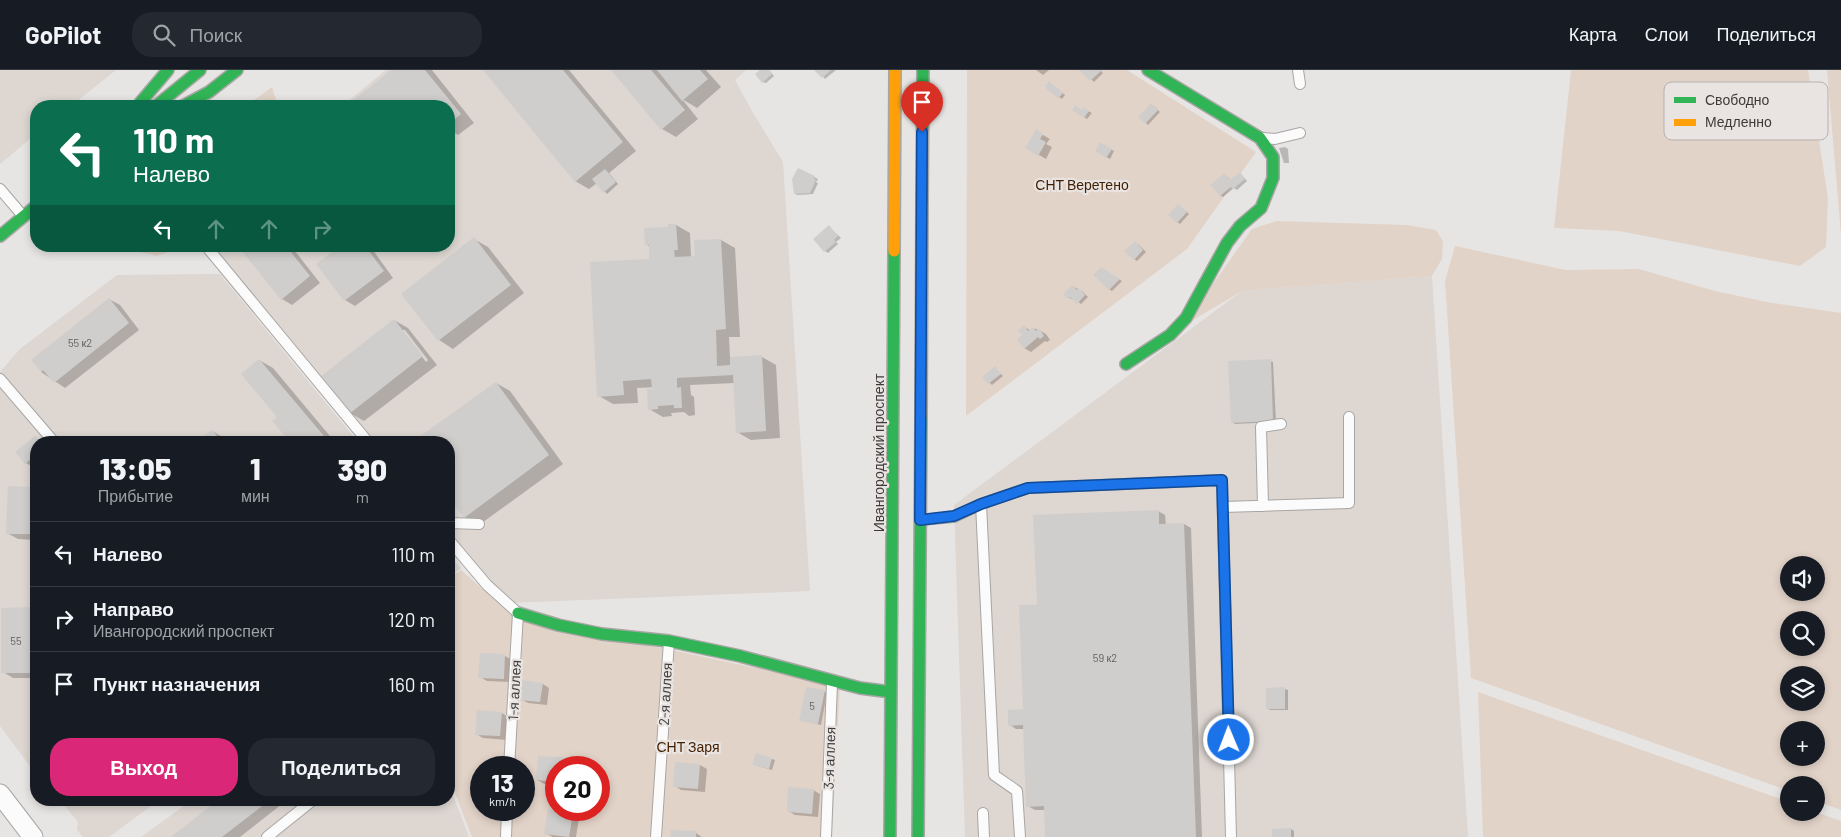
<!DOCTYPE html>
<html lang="ru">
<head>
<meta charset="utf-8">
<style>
  body { margin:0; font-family:Barlow,sans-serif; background:#242831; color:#f1f3f6; height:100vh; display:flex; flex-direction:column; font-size:19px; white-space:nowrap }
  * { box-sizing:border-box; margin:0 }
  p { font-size:16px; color:#9ea1a6 }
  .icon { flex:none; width:28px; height:28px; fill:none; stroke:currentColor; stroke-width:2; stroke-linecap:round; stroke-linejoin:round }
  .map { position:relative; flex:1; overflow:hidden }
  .sheet { position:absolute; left:30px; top:366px; width:425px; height:370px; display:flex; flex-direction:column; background:#171b24; border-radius:20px; box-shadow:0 2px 8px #0003 }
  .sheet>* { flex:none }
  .banner { position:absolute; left:30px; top:30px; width:425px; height:152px; border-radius:20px; box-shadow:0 2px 8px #0003; background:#0b6e4f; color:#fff; overflow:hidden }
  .controls { position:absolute; left:1780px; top:486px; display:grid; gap:10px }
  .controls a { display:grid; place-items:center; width:45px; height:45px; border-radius:50%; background:#171b24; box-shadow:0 2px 8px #0003; font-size:25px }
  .speed { position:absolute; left:470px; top:686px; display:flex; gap:10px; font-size:25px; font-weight:700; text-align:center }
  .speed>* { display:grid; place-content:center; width:65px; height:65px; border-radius:50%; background:#171b24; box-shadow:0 2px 8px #0003; line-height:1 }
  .speed small { font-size:12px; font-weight:400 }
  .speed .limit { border:8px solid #d22; background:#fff; color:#111 }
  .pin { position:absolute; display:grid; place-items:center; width:42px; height:42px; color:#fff; margin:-51px -21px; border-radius:50% 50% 50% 0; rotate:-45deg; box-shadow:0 0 5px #0007 }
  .pin .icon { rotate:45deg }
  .me { position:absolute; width:55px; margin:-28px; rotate:359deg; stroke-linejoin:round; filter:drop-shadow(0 0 4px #0008) }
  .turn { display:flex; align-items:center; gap:18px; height:105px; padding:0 20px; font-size:22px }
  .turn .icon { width:65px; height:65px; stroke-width:2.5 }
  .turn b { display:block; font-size:35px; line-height:42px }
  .lanes { display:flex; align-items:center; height:48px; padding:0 20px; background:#0003; justify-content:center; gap:25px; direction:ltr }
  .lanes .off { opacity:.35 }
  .eta { display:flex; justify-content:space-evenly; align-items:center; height:85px; text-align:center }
  .eta b { font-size:30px; font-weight:800; line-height:35px }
  .cta { display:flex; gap:10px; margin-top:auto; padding:10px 20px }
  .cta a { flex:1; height:58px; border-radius:20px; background:#db2777; color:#fff; font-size:20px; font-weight:800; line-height:58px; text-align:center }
  .cta a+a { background:#242831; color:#f1f3f6 }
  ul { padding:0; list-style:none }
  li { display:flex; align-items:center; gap:15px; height:65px; padding:0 20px; border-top:1px solid #363941 }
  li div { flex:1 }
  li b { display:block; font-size:19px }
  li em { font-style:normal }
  header { display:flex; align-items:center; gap:30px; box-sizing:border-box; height:70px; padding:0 25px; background:#171b24; border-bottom:1px solid #363941 }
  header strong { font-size:24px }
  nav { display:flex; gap:28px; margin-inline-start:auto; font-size:18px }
  .search { width:350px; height:45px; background:#242831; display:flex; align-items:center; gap:12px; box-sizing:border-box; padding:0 18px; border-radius:20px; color:#9ea1a6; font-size:19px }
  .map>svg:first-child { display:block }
</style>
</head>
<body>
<header>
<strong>GoPilot</strong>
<div class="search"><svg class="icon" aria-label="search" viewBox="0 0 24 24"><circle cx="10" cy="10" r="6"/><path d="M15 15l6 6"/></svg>Поиск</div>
<nav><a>Карта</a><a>Слои</a><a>Поделиться</a></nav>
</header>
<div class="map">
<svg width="1841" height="767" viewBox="0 0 1841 767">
  <rect width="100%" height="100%" fill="#e7e5e3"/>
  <path fill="#ddd6d1" d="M0,0H116L71,36H36V64L0,94Z
    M386,0H746L735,10L752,41L783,92L810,521L509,533L449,463V372H375L213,176H449V36H342Z
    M220,204L358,372H36V704L0,656V302L20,279L117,205Z
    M1432,206L1468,767H965L954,435L1242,221Z
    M449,484L461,498L449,507Z
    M449,714L469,767H141L192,730H449Z
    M60,730H159L109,767H83L77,760L78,752Z"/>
  <path fill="#e2d3c8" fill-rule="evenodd" d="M967,0H1127L1256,82L1187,179L966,346Z
    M1571,0H1808L1828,128L1826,177L1800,196L1619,161L1554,158Z
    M1827,0H1841V165L1840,153Z
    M272,17L278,36H246Z
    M1277,151L1407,155L1436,160L1443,171L1442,189L1432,206L1242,221L1183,256L1252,159Z
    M103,176H179L171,181L157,186L136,181Z
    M1455,176L1566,200L1639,199L1715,221L1767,232L1841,243V740L1816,731V715H1789V721L1471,608L1445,211ZM1789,495H1816V522H1789ZM1789,550H1816V578H1789ZM1789,605H1816V632H1789ZM1789,660H1816V688H1789Z
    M461,500L513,546L840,616L832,767H472L449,708V509ZM481,698H524V740H481ZM556,698H599V740H556Z
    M1478,622L1789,732V742H1816L1841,751V767H1483Z"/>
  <path fill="#0003" fill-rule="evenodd" d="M393,0H432L474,53L458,65L452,61L449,64V36H348Z
    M484,0H569L636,81L609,103L618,114L607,124L597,113L589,119L575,111Z
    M613,0H706L721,17L697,38L682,29L698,49L676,67L662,59Z
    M762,0H769L774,6L766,13L763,12Z
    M818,0H836L825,9Z
    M1036,0H1049L1043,5Z
    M1082,0H1100L1103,3L1094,12Z
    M1052,14L1065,25L1062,29L1048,19Z
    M1154,36L1160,42L1148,55L1146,53Z
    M1084,39L1092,43L1087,49L1084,47L1083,41Z
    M1036,61L1050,69L1046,74L1052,77L1046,89L1027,78Z
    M1100,73L1114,81L1110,89L1096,81Z
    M1285,77L1288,79L1289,93H1284L1279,78Z
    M798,99L818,109L816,112L818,113L813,124L798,125L795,124Z
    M1240,103L1247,111L1237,120L1234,118L1223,127L1220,125L1228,107L1231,111Z
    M1181,137L1189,144L1180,154L1177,152Z
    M676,155L690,163L691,188L696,187L695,172L721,170L735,178L740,267H729L730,288L762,287L776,295L780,368L751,370L737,362L735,313L690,315L691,325L694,327L695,345L689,346L684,342L671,343L672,346L663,347L649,339L658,317L637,318L638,333L613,334L599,326L651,190L650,177L646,174Z
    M829,157L841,168L836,172L838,174L828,183L825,181Z
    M474,169L488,177L524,223L453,279L439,270L403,224Z
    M1138,174L1146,182L1137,191L1134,189Z
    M240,176H291L320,213L292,235L282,229Z
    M342,176H370L393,208L355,236L345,230Z
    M1101,198L1122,211L1112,221L1109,219Z
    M1072,216L1082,221L1088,227L1081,234L1073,228L1072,229L1069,228Z
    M109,229L120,235L139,260L65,318L41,302Z
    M394,250L408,258L437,295L364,351L350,343ZM402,260H405L428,290L426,292Z
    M1024,257L1030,260L1033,258L1039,260L1046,264L1050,270L1047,272L1045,271L1031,282L1024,278Z
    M259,290L273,298L335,372H291L273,351L279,347Z
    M1270,291L1273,292L1276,352L1235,354L1232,352Z
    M995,298L1003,306L992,315L984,307Z
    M496,313L510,321L563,394L479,455L465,447L449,425V372H415Z
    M212,361L226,369L229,372H198Z
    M35,368L42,372H36V394L33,397L26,393Z
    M34,418L36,419V470L18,469L7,463Z
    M1158,441L1165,445L1166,455L1184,454L1191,458L1202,767H1047L1046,740H1035L1028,736L1025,659H1016L1010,655L1024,640L1038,536Z
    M29,538L36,542V608H13L3,602Z
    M481,584L505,586L512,590L510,612L487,611L480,607Z
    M543,614L549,618L547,635L528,633L521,629Z
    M1267,619H1285L1288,620V640H1270L1267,638Z
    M824,621L827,623L821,655L801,650Z
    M502,643L508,647L507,670L483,668L476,664Z
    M562,689L569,692V698H556V715L544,714L537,710Z
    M772,689L775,690L772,700L757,696Z
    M700,695L707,699L705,722L681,720L675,716Z
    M813,720L820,724L818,747L795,745L788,741Z
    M220,730H287L240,767H173Z
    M572,744L579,748L576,767H553L545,763Z
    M1291,759L1294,761V767H1273Z
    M696,763L702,767H672Z"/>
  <path fill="#d0cecc" d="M391,0H425L461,44L449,54V36H346Z
    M483,0H563L623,72L575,112Z
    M611,0H651L685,40L661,60Z
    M657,0H700L708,9L682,31Z
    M760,0H769L772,4L762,13L755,4Z
    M814,0H831L822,8Z
    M1079,0H1100L1101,1L1090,11Z
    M1049,11L1063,23L1058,28L1046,19L1047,18L1045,16Z
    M1151,33L1158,40L1145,54L1138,47Z
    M1075,35L1082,40L1084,37L1089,41L1084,48L1072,40Z
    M1036,59L1043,64L1040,69L1046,72L1038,86L1025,78Z
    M1100,72L1112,79L1106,88L1095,81Z
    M798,98L815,106L814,109L816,110L810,123L794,124L792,109Z
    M605,99L616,112L603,123L592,109Z
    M1240,102L1245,109L1233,119L1231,117L1220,126L1210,115L1222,105L1225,104L1230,110Z
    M1178,134L1187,142L1177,153L1168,145Z
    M668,154H676L678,180H674L675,187L695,186L694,170L721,169L726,259L716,260L717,296L730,295V287L762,285L766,361L736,363L733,305L677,308V318L681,317L682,338H674V335L658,336V339L648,340L647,319H652L651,309L623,311L624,325L597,327L590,192L649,189V175H645L644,158L668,157Z
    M829,155L838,166L834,170L836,172L824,182L813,169Z
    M474,167L511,215L438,271L401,224Z
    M1135,171L1143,180L1134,190L1124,181Z
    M238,176H286L310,206L281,230Z
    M340,176H365L384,201L344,231L316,194Z
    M1101,197L1120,209L1109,220L1093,205Z
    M1072,215L1077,220L1079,218L1085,225L1077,234L1070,227L1068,229L1063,224Z
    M109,228L129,253L54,313L43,300L41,302L31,290Z
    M394,249L423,286L349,344L320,307Z
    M1024,255L1028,261L1033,257L1036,261L1039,258L1044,266L1040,269L1038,267L1024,279L1017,270L1022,265L1018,260Z
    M259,289L329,372H290L272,351L277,347L241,304Z
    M1271,289L1273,351L1231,353L1228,291Z
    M995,296L1001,304L988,314L982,307Z
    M496,312L549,385L464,448L449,427V372H412Z
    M212,360L222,372H196Z
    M35,366L40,372H36V385L25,394L15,382Z
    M8,416L34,417L32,464H6Z
    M1159,440V454L1184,453L1196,767H1045L1044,736L1026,737L1023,655L1008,656V640L1023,639L1019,535H1037L1033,445Z
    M30,537V603H1V538Z
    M480,583L505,584L504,609L478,608Z
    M522,610L543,613L540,632L519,630Z
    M806,617L825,620L818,654L799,651Z
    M1285,617V639H1266V618Z
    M477,640L502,642L500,666L475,665Z
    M756,683L772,688L769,699L752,695Z
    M538,686L563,687L562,698H556V712L536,710Z
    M675,692L700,694L698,719L673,717Z
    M788,717L814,719L812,744L787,742Z
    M218,730H270L222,767H171Z
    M548,739L573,743L569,767L544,764Z
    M1291,758V767H1272V759Z
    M671,760L696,761V767H670Z"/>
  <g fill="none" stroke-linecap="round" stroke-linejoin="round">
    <defs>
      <path id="lane" d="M1298,0L1300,14
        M1263,68L1275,69L1300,63
        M0,119L23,146
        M206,176L368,372
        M0,309L54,372
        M981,434L994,705L1017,721L1020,767
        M1263,436L1261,357L1281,354
        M1223,437L1349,433V347
        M921,450L954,447L981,434L1028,418L1222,410L1231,767
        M449,453L479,454
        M449,470L487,515L518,543L509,698
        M983,743L984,767
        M267,767L313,730
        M506,767L507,740
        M656,767L669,571
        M826,767L832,613"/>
      <path id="street" d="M0,724L33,767"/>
      <path id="fast" d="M140,33L168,0
        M156,36L200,0
        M183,36L209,22L237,0
        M922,132L923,0
        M0,166L36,136
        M1126,294L1170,265L1186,248L1227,173L1240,156L1261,138L1273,108V87L1260,68L1148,0
        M518,543L558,555L602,564L669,571L740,586L860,618L891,622
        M890,767L894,181
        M918,767L921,347"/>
      <path id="slow" d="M894,181L895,0
        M921,347L922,132"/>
    </defs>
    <use href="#lane" stroke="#a8a6a4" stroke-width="12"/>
    <use href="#street" stroke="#a8a6a4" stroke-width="21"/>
    <use href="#fast" stroke="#a8a6a4" stroke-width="14"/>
    <use href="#slow" stroke="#a8a6a4" stroke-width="14"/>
    <use href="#lane" stroke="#fbfbfb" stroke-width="10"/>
    <use href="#street" stroke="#fbfbfb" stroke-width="19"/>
    <use href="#fast" stroke="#30b455" stroke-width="11"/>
    <use href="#slow" stroke="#ff9f0a" stroke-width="11"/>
  </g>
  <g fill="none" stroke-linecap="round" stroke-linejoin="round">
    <defs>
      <path id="route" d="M922,62L920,450L954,446L981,434L1028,418L1222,410L1229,670"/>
    </defs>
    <use href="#route" stroke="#114b97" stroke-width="12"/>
    <use href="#route" stroke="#1a73e8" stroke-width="9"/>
  </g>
  <g text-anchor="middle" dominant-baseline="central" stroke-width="4.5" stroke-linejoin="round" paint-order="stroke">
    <g font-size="11" fill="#62605f">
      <text x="80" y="272">55 к2</text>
      <text x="16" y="570">55</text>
      <text x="1105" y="587">59 к2</text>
      <text x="812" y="635">5</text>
    </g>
    <g font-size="14" fill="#411e00" stroke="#e9e4e1">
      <text x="1082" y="114">СНТ Веретено</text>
      <text x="688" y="676">СНТ Заря</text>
    </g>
    <g font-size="14" fill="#3d3b3a" stroke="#e9e4e1">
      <text transform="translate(878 383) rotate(-90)">Ивангородский проспект</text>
      <text transform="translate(514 620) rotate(-87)">1-я аллея</text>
      <text transform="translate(665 624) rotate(-87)">2-я аллея</text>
      <text transform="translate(829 688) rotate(-88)">3-я аллея</text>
    </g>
  </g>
  <rect x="1664" y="12" width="164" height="58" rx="8" fill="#e9e4e1" stroke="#b5b1af" stroke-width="1"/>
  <rect x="1674" y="27" width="22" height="6" fill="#30b455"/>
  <rect x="1674" y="49" width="22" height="7" fill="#ff9f0a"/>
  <g font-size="14" fill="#3d3b3a">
    <text x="1705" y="35">Свободно</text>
    <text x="1705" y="57">Медленно</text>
  </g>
</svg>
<div class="controls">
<a><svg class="icon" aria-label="sound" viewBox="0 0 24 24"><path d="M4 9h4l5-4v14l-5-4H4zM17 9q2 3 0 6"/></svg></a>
<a><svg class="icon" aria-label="search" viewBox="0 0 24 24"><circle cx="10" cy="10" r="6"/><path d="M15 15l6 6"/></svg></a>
<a><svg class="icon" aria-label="layers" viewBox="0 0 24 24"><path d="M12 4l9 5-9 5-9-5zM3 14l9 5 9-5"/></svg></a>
<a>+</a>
<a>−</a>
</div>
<div class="speed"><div>13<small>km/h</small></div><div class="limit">20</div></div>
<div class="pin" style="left:922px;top:62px;background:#d93025"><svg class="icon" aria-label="arrive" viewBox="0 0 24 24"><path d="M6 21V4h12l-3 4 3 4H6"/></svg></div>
<svg class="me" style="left:1229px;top:670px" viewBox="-20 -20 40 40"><circle r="17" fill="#1a73e8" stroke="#fff" stroke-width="3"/><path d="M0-11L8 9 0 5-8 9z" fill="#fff"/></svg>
<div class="banner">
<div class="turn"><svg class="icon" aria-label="left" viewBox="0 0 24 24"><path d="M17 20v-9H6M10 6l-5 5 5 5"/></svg><div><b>110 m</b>Налево</div></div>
<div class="lanes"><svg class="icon" aria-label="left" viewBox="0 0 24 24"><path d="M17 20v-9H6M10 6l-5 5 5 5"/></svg><svg class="icon off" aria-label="ahead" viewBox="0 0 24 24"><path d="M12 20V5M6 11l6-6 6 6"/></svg><svg class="icon off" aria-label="ahead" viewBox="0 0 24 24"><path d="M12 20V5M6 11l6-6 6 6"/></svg><svg class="icon off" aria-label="right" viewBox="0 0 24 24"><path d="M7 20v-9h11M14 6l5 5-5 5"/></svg></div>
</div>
<section class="sheet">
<div class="eta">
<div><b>13:05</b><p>Прибытие</p></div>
<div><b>1</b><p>мин</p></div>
<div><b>390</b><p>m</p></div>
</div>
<ul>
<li><svg class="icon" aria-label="left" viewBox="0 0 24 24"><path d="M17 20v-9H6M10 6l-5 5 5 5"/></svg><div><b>Налево</b></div><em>110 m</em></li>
<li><svg class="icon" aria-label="right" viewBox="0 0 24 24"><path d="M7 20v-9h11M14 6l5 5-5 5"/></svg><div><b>Направо</b><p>Ивангородский проспект</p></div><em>120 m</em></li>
<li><svg class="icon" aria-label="arrive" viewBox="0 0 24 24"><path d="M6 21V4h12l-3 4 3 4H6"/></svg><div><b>Пункт назначения</b></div><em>160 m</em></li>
</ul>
<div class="cta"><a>Выход</a><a>Поделиться</a></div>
</section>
</div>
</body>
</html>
